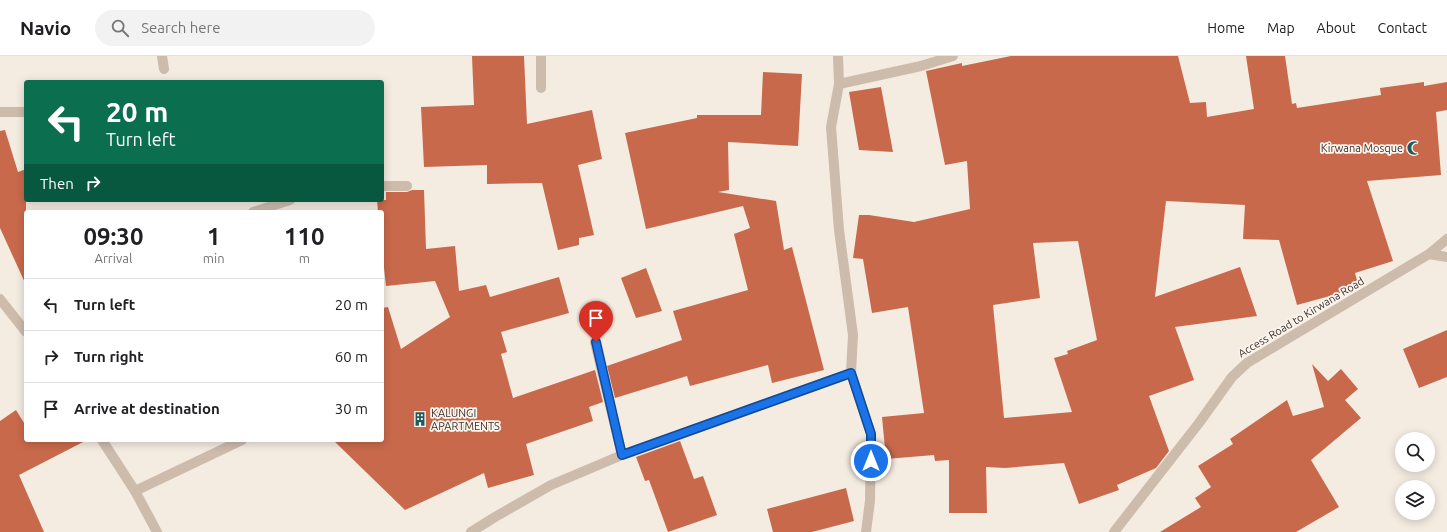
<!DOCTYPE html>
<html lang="en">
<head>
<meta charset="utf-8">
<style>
  body { margin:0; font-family:Ubuntu,sans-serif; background:#f2f2f2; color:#202124; height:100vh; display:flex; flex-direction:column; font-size:15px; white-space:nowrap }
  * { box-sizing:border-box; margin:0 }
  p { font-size:13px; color:#757577 }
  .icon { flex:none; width:22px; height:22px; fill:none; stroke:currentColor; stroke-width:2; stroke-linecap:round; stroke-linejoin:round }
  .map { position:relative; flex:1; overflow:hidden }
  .details { position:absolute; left:24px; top:154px; width:360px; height:232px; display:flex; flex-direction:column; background:#fff; border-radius:4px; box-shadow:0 2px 10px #0003 }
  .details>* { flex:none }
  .banner { position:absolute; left:24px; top:24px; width:360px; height:122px; border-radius:4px; box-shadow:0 2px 10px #0003; background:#0b6e4f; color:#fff; overflow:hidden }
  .controls { position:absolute; left:1395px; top:376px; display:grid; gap:8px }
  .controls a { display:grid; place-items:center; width:40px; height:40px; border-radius:50%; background:#fff; box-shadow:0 2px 10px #0003; font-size:20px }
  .pin { position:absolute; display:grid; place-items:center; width:34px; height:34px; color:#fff; margin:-41px -17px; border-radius:50% 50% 50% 0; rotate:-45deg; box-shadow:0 0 4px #0007 }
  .pin .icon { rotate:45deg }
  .me { position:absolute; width:44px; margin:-22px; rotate:0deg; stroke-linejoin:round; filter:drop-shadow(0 0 3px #0008) }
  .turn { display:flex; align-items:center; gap:14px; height:84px; padding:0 16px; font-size:18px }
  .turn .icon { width:52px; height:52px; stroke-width:2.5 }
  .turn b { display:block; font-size:28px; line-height:34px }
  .then { display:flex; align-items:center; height:38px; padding:0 16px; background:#0003; gap:8px; font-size:15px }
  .eta { display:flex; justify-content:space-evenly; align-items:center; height:68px; text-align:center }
  .eta b { font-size:24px; font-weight:700; line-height:28px }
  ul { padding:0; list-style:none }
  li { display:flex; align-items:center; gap:12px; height:52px; padding:0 16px; border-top:1px solid #e0e0e0 }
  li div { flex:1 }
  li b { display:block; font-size:15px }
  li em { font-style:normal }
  header { display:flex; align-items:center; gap:24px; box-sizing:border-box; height:56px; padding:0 20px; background:#fff; border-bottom:1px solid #e0e0e0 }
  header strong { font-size:19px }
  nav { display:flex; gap:22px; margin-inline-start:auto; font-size:14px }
  .search { width:280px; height:36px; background:#f2f2f2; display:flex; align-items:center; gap:10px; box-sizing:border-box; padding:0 14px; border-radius:22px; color:#757577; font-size:15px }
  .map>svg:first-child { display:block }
</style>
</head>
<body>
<header>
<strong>Navio</strong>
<div class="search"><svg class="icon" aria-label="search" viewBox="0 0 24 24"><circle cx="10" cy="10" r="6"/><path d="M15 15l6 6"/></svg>Search here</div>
<nav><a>Home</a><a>Map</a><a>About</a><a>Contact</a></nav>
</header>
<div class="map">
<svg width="1447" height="476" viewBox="0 0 1447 476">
  <rect width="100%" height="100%" fill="#f4ebe1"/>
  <path fill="#c8694b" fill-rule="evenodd" d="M472,0H524L527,68L592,54L602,103L578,109L594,179L579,182V189L558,194L542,127L487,128V109L424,111L421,51L474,49Z
    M1011,0H1178L1190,47L1206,46L1207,61L1254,53L1246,0H1285L1292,48L1296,47L1297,52L1381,39L1380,32L1424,26V30L1447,26V54L1436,56L1441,119L1367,125L1393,205L1355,217L1359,232L1297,249L1279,184L1243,183L1245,149L1166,145L1155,241L1240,211L1257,260L1175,271L1194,324L1149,340L1169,395L1156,412L1117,429L1119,434L1079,448L1064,407L1005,412L986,411L987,457H949V404L935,405L934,399L886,403L882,361L924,357L908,251L872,257L863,203L853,202L859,159H869L914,166L970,153L967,105L945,109L926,15L962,7V10ZM1078,185L1097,284L1067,295L1068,298L1054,302L1072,356L1004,362L993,249L1040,242L1033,187Z
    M763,16L802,18L798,90L728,86L729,134L718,136L776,145L784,194L792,191L824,314L772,327L768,309L690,330L687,320L615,342L607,310L682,284L673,255L748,234L734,178L750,172L743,150L646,173L625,77L697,62V59H761Z
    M881,31L893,96L859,94L849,36Z
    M5,74L18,116L26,113V229L0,172V75Z
    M412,134H424L426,193L455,190L459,235L486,229L490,241L559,221L569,257L501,276L507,296L501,298L513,342L595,314L603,346L589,351L593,365L526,388L534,419L488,432L484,417L405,454L333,384H382V252L388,251L401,293L450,261L435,225L386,230L382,193V156H378L377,144H386V136H407Z
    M646,212L662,255L636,262L621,222Z
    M1447,274V321L1419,332L1403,293Z
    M1312,308L1328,325L1341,313L1358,333L1345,344L1361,362L1311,404L1339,451L1296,476H1160L1201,451L1195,442L1211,431L1198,410L1233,388L1230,383L1287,344L1293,360L1324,351Z
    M16,354L26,370V384H87L19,419L44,476H0V365Z
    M680,385L694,423L703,420L717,459L668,476L649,424L645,425L636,401Z
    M846,432L854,465L812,476H773L767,453Z"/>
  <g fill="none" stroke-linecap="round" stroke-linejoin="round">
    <path stroke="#cdbbac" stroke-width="10" d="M135,435L242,384"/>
    <path stroke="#cdbbac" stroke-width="10" d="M162,0L164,13
      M838,0L839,28L831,71L839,174L853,279L851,317L871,378L870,445L866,476
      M839,28L921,10L953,0
      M541,32V0
      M0,56H26
      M382,130H407
      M253,156L290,144
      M1429,198L1447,201
      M0,243L26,276
      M595,286L622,399
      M102,384L135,435L157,476
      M471,476L495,461L551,429L622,399L851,317
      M1114,476L1199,367L1232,321L1247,307L1429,198L1447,183"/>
  </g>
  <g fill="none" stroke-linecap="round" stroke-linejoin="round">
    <defs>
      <path id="route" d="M596,286L622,399L851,317L871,378V405"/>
    </defs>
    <use href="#route" stroke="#114b97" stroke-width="10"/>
    <use href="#route" stroke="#1a73e8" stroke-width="7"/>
  </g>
  <defs>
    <symbol id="mosque-bare" viewBox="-9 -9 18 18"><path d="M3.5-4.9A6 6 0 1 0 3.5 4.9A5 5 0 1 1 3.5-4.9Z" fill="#1f5a5e" stroke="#fbf5ee" stroke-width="2.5" paint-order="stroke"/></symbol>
    <symbol id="building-bare" viewBox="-9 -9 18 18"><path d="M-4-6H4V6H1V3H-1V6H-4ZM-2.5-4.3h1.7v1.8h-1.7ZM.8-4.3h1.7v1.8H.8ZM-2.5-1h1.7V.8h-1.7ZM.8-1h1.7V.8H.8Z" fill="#1f5a5e" stroke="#fbf5ee" stroke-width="2.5" paint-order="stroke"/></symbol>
  </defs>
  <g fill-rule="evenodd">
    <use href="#mosque-bare" x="1404" y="82" width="20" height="20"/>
    <use href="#building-bare" x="410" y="353" width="20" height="20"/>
  </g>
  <g text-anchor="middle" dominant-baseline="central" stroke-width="3.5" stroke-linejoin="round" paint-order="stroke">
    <g font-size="11" fill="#3b302b" stroke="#fbf5ee" text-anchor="end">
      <text x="1403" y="92">Kirwana Mosque</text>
      <text x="431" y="357" text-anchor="start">KALUNGI<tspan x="431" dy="13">APARTMENTS</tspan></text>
    </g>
    <g font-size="11" fill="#3b302b" stroke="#fbf5ee">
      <text transform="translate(1301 261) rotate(-31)">Access Road to Kirwana Road</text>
    </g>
  </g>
</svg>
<div class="controls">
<a><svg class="icon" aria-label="search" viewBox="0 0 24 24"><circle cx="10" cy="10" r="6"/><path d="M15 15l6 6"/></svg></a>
<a><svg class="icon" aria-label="layers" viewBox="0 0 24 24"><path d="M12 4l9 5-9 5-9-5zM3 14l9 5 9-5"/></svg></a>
</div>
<div class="pin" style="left:596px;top:286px;background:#d93025"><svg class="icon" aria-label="arrive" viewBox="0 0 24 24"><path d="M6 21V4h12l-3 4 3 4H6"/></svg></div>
<svg class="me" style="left:871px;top:405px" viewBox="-20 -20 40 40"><circle r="17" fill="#1a73e8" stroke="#fff" stroke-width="3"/><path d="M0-11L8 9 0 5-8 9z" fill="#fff"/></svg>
<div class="banner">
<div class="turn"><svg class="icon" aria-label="left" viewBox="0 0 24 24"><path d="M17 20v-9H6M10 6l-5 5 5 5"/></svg><div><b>20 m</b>Turn left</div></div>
<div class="then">Then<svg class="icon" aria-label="right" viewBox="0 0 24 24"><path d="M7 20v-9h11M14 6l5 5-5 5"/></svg></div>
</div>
<section class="details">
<div class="eta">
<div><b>09:30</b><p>Arrival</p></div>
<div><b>1</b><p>min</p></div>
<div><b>110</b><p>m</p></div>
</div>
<ul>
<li><svg class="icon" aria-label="left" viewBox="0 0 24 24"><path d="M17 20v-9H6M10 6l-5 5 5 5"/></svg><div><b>Turn left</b></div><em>20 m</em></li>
<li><svg class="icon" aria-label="right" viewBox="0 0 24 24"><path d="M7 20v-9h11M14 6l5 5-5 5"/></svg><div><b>Turn right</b></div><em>60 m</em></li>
<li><svg class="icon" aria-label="arrive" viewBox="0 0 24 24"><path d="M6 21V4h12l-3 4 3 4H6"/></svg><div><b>Arrive at destination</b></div><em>30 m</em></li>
</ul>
</section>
</div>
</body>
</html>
